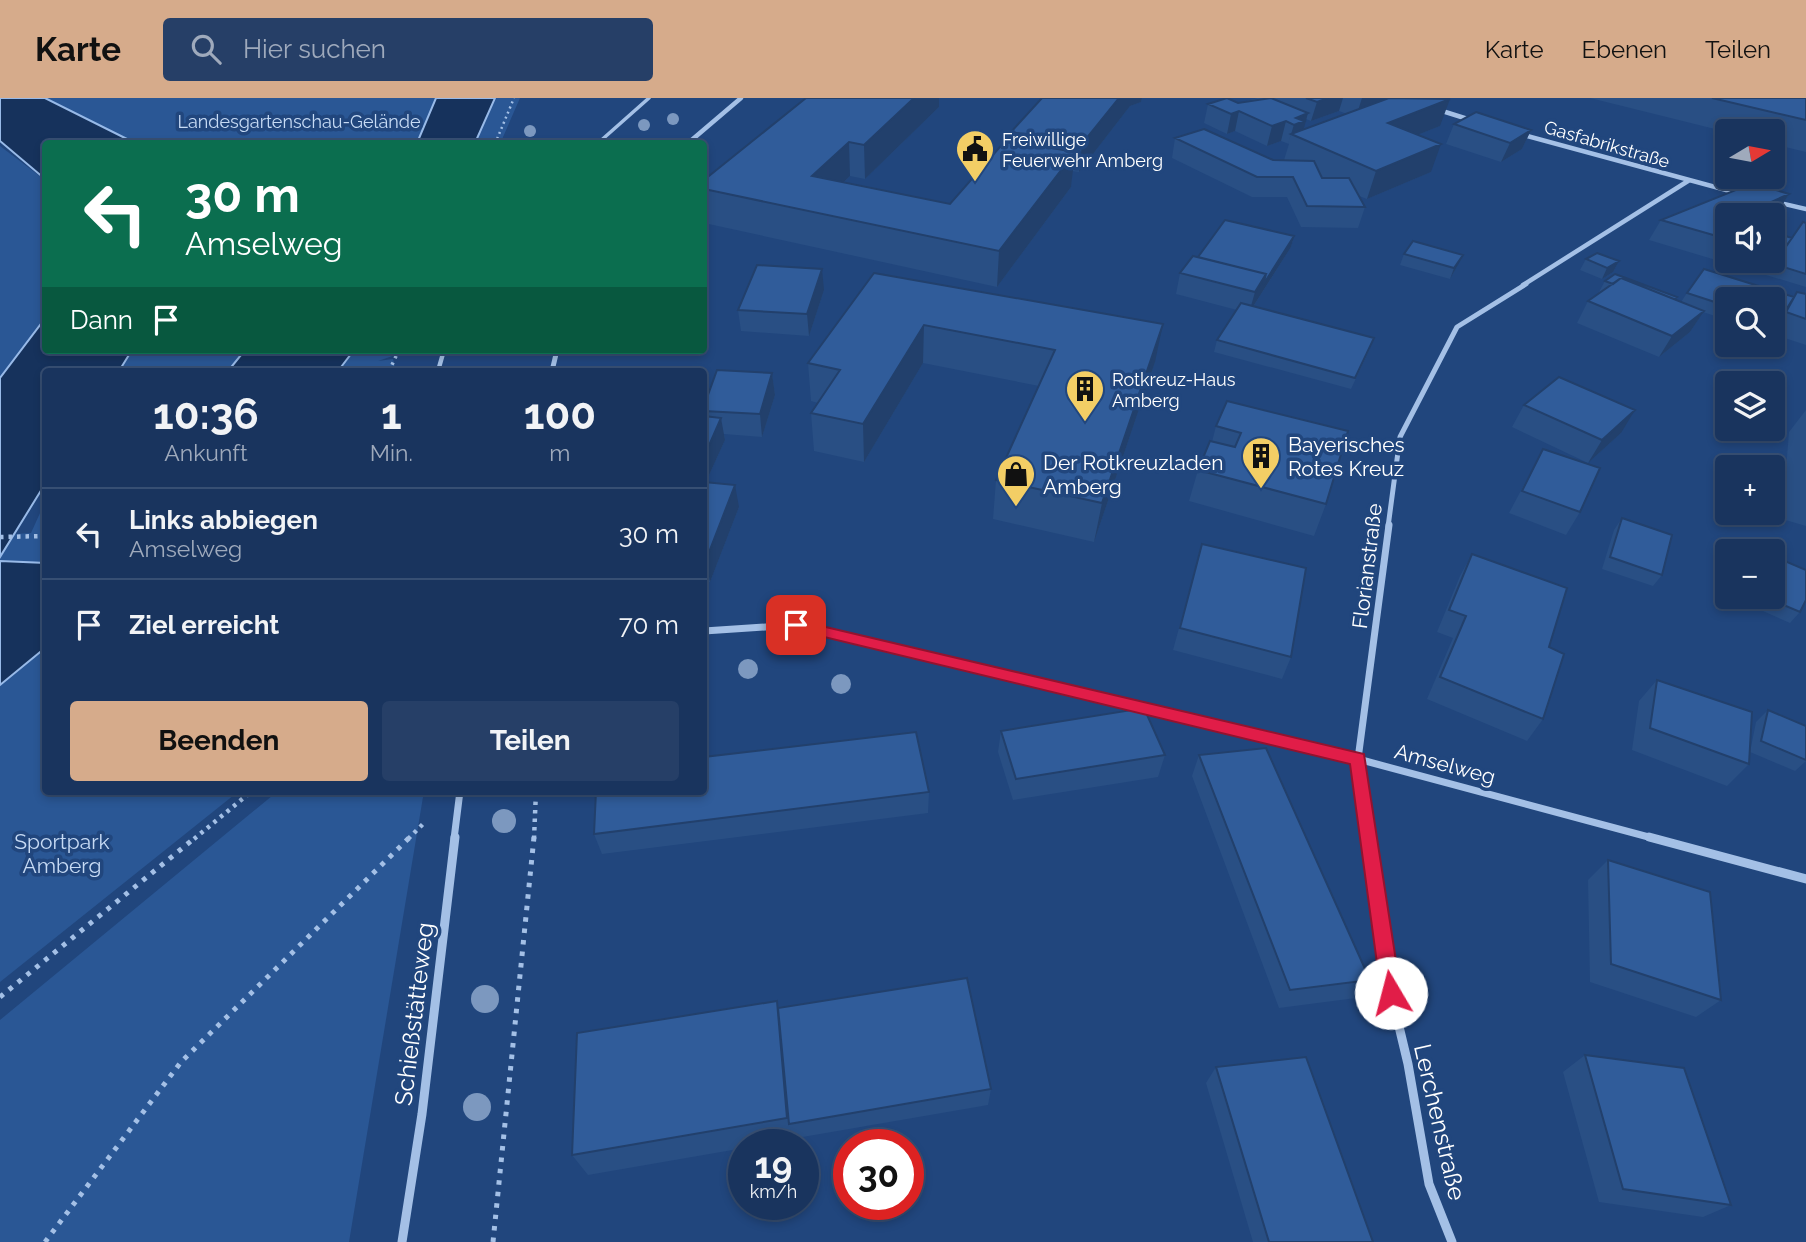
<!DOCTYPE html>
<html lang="de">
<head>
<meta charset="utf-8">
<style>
  body { margin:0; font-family:Raleway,sans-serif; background:#263f67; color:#f1f3f6; height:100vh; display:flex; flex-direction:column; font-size:26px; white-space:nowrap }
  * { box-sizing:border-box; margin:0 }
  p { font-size:23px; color:#9faabc }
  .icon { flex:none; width:38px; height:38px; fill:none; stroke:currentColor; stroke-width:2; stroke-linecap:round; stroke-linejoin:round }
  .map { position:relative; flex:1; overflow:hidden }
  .sheet { position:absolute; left:42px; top:270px; width:665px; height:427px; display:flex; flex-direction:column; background:#19345e; border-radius:7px; box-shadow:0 4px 10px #0003,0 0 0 2px #374f73 }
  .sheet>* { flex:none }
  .banner { position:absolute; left:42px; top:42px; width:665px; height:214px; border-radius:7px; box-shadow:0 4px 10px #0003,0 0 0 2px #374f73; background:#0b6e4f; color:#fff; overflow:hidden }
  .needle { width:46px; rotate:80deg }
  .tools { position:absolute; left:1715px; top:21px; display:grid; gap:14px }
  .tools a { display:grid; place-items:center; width:70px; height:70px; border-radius:7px; background:#19345e; box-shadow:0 4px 10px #0003,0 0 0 2px #374f73; font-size:35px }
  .speed { position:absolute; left:728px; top:1031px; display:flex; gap:14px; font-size:35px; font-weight:700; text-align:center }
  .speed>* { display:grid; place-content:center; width:91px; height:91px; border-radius:50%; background:#19345e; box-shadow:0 4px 10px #0003,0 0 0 2px #374f73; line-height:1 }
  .speed small { font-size:18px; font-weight:400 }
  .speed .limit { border:10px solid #d22; background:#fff; color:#111 }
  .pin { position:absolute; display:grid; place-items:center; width:60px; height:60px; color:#fff; margin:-30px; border-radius:14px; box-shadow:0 4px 10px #0006 }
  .me { position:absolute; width:77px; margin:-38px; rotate:352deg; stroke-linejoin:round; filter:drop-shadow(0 0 5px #0008) }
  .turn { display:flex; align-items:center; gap:24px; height:147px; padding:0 28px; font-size:32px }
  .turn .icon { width:91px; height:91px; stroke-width:2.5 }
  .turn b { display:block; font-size:49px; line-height:60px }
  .then { display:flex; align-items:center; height:66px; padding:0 28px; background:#0003; gap:14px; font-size:26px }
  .eta { display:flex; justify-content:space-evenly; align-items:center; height:119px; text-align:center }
  .eta b { font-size:42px; font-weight:700; line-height:49px }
  .cta { display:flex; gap:14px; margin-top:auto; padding:14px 28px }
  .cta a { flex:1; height:80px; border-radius:7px; background:#d6ab8b; color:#111; font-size:28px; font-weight:700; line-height:80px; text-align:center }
  .cta a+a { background:#263f67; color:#f1f3f6 }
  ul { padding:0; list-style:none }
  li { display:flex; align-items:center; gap:21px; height:91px; padding:0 28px; border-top:2px solid #374f73 }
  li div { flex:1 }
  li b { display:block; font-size:26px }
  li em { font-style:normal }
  header { display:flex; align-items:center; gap:42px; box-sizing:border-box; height:98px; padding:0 35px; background:#d6ab8b; color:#111 }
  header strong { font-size:33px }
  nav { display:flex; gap:38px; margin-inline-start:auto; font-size:24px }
  .search { width:490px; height:63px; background:#263f67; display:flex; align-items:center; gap:18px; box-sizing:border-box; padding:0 24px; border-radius:7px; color:#9faabc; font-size:26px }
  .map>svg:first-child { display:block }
</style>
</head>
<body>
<header>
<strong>Karte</strong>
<div class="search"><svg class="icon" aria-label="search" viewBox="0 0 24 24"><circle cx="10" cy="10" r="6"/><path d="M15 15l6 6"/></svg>Hier suchen</div>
<nav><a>Karte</a><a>Ebenen</a><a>Teilen</a></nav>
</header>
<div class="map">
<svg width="1806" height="1144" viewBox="0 0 1806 1144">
  <rect width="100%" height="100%" fill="#21467d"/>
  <path fill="#2a5795" d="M44,0H520L500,46L132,45Z
    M0,48L45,82V222L0,284Z
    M133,252H410L378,263L393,261L396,273H119Z
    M45,404L46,693H239L0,884V437L31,435Z
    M278,693H424L349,1144H0V922Z"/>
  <path fill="#16325c" stroke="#98bae8" stroke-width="2" d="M0,0H45L135,45L46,46L45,81L0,43Z
    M436,0H495L475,45H417Z
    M45,204L46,252H132L119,273H46L45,386L0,459V280L43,223Z
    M245,252H354L338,273H228Z
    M0,463L46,465L45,550L0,587Z"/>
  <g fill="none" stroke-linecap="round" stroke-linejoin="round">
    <path stroke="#a4c0e6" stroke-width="2.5" stroke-dasharray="2 3.5" stroke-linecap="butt" d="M495,46L514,0"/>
    <path stroke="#a4c0e6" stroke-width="3.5" stroke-dasharray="2.5 4.5" stroke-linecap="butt" d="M389,273L399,252"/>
    <path stroke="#a4c0e6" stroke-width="4.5" stroke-dasharray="3.5 5" stroke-linecap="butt" d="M0,439L46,438
      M194,741L252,693
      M408,741L424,725
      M534,741L536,693"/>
    <path stroke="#a4c0e6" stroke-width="5" stroke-dasharray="4.5 7" stroke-linecap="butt" d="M0,899L196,739
      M45,1144L181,964L410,739
      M493,1144L534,739"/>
    <path stroke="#a4c0e6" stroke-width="3.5" d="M597,46L649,0"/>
    <path stroke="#a4c0e6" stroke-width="4.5" d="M438,273L444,252"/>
    <path stroke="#a4c0e6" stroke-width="4.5" d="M1439,12L1474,23
      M1520,36L1741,96
      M687,46L741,0
      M1776,104L1806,111
      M1523,187L1688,83"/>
    <path stroke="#a4c0e6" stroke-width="5" d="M552,273L557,252
      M1388,429L1400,339L1457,229L1526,186"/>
    <path stroke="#a4c0e6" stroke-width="7" d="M704,533L796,527L1358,661L1656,741
      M454,741L460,693
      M1369,741L1358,661L1389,427"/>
    <path stroke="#a4c0e6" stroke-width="9" d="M1369,739L1391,895L1408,966L1429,1086L1452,1144
      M1649,739L1806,781
      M402,1144L422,1016L455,739"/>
  </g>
  <g fill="#7c98bf">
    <circle cx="673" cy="21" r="6"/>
    <circle cx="644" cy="27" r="6"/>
    <circle cx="530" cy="33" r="6"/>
    <circle cx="748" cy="571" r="10"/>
    <circle cx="841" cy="586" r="10"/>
    <circle cx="504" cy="723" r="12"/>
    <circle cx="485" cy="901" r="14"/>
    <circle cx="477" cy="1009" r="14"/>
  </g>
  <path fill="#294f84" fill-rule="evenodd" d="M806,0H939V9L865,81L850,78L844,84L950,106L1011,43V34L1042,0H1142L1141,4L1130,8L1079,74L1072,73L1071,89L997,189L704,125V82Z
    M1258,0H1386L1385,1L1440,28L1417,37L1431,74L1367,101L1359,98L1365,109L1358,130L1301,129L1287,99H1252L1172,60L1175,40L1273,62H1284L1289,46L1281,43L1267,48L1235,33L1227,36L1204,25L1208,6L1238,5ZM1339,13L1347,16L1303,32L1306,21L1311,23Z
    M1590,0H1806V54L1773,46V33H1727V34Z
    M1454,26L1531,32L1522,51L1501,64L1446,46Z
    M1753,85L1789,96L1776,117L1773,118L1727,117V163H1773V134L1792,140L1789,144L1803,124L1806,125V189L1649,142L1661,122Z
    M1294,138L1291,149L1253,209L1370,251L1351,291L1214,254L1217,242L1237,212L1176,196L1180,175L1198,159Z
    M1404,156L1458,167L1450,181L1400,167Z
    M1586,161L1619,163L1613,174L1602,181L1580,172Z
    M874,175L1155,264L1094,444L993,421L996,382L1039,288L923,265L864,364L814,353L811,315L818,305L811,303L808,265Z
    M1605,183L1677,199L1675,202L1681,204L1687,195L1794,199L1806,196V247L1773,236V201H1727V222L1703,214L1690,234L1659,259L1577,225L1588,203L1600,195L1599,194Z
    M824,192L809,238L741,233L738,212Z
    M772,275L775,297L762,339L724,336L725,342L706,384L739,409L710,484H704V308Z
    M1227,303L1326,406L1314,438L1189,403L1198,372L1212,344L1216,328Z
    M1524,307L1621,335L1588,365L1512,329Z
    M1806,312V428L1782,421L1789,334Z
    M1543,351L1580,414L1566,437L1509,415Z
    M1622,420L1662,477L1653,488L1602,471L1614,432Z
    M1472,456L1549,549L1543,621L1527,643L1427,601L1453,540L1437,534L1460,478Z
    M1196,468L1291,559L1282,581L1173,552Z
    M1742,499H1773L1800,514L1790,525L1740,503Z
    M1657,582L1749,666L1727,688L1632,652L1639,603Z
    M1768,612L1806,628V663L1795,673L1750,654L1756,624Z
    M1001,633L1165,657L1158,679L1013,702L998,654Z
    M1199,657L1370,882L1356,900L1279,910L1192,678Z
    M929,694L928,715L602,756L594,736Z
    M1608,762L1721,902L1696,919L1590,884L1588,782Z
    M778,910L991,991L988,1007L762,1046H744V1050L588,1077L572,1057Z
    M1585,957L1731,1107L1703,1119L1599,1104L1563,974Z
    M1216,969L1373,1144H1253L1206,985Z"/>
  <path fill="#22406c" d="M914,0H939V9L865,81L864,47Z
    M1119,0H1142L1141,4L1130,8L1079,74L1082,46Z
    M1328,0H1343L1339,13L1311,23L1317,4Z
    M1362,0H1386L1383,9L1356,19Z
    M1450,1L1440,28L1379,52L1388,25Z
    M1239,13L1235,33L1227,36L1231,16Z
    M1308,15L1303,34L1291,36L1288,46L1296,20Z
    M1286,23L1281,43L1267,48L1272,28Z
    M1531,32L1522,51L1501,64L1510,45Z
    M849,44L850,78L814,113L812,78Z
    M1441,46L1431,74L1367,101L1376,73Z
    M1075,54L1071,89L997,189L999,153Z
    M1789,96L1776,117L1773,118L1742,117Z
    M1294,138L1291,149L1249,215L1255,194L1266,176Z
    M1463,157L1458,167L1450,181L1454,170Z
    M1619,163L1613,174L1602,181L1607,170Z
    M822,171L824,192L809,238L807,216Z
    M1704,213L1690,234L1659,259L1672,238Z
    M1163,226L1155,264L1094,444L1102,405Z
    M924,227L923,265L864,364L863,326Z
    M772,275L775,297L762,339L760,316Z
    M1635,312L1621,335L1588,365L1602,342Z
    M721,320L725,342L705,386L704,375V359Z
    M735,387L739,409L710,484L706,462Z"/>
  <path fill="#305c9a" stroke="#22406c" stroke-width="2" d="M806,0H914L864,47L849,44L812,78L950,106L1006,42L1075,54L999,153L704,91V82Z
    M1042,0H1119L1082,46L1011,34Z
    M1227,0L1238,5L1271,0L1308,15L1296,20L1304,23L1294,27L1286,23L1272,28L1239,13L1231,16L1208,6Z
    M1306,0H1328L1317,4Z
    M1389,0L1450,1L1388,25L1441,46L1376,73L1291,36Z
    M1712,0H1806V22Z
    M1476,14L1531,32L1510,45L1454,26Z
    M1204,31L1273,62L1314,63L1322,80H1349L1365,109L1307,108L1293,79H1257L1175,40Z
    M1753,85L1789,96L1742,117H1727V141L1661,122Z
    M1225,122L1294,138L1263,187L1266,176L1198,159Z
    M1803,124L1806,125V176L1774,166Z
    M1773,134L1792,140L1780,156L1773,154Z
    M1413,143L1463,157L1454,170L1404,156Z
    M1597,155L1619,163L1607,170L1586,161Z
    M1193,158L1266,176L1255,194L1180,175Z
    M757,167L822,171L807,216L738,212Z
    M1704,171L1794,199L1778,225L1773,223V201H1727V208L1687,195Z
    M874,175L1163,226L1102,405L996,382L1055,252L924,227L863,326L811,315L840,272L808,265Z
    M1615,176L1677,199L1674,201L1621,180L1613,186L1605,183Z
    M1621,180L1704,213L1672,238L1588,203Z
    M1797,194L1806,196V221L1786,214Z
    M1241,205L1374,240L1355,280L1217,242Z
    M717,272L772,275L760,316L704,313V308Z
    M1559,279L1635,312L1602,342L1524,307Z
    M1227,303L1348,333L1326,406L1198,372L1210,343L1235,349L1241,335L1216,328Z
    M704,318L721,320L704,359Z
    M1543,351L1600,370L1580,414L1522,393Z
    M704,384L735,387L706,462H704Z
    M1622,420L1672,437L1662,477L1610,459Z
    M1202,446L1306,470L1291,559L1180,530Z
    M1472,456L1567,490L1549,549L1564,556L1543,621L1440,579L1466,518L1449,512Z
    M1773,458L1806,472V502L1800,514L1765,499H1773Z
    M1657,582L1752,614L1749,666L1650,630Z
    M1144,610L1165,657L1016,681L1001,633Z
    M1768,612L1806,628V662L1761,643Z
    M916,634L929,694L594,736L596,693H704V659Z
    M1266,650L1370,882L1290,892L1199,657Z
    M1608,762L1710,794L1721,902L1611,866Z
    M967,880L991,991L789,1026L778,910Z
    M777,903L787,1020L572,1057L577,935Z
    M1585,957L1684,970L1731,1107L1623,1091Z
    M1306,959L1373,1144H1269L1216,969Z"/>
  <path fill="#e11d48" stroke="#92132f" stroke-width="2" d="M796,522L1364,656L1401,895L1398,901L1391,904L1384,901L1381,895L1350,666L791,531V524Z"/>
  <defs>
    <symbol id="civic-pin" viewBox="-11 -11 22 30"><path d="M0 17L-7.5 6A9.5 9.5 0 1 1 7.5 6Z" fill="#f3ce65" stroke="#21467d"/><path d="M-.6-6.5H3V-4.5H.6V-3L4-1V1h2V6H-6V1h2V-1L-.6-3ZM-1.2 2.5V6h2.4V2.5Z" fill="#111"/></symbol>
    <symbol id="building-pin" viewBox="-11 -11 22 30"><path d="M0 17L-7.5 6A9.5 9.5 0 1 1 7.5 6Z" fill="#f3ce65" stroke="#21467d"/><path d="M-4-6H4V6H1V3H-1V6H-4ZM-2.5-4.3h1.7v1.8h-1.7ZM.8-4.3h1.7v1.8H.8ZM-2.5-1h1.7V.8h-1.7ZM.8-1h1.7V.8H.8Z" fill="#111"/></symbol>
    <symbol id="shop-pin" viewBox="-11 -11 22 30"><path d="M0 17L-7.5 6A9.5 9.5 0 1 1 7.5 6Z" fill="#f3ce65" stroke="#21467d"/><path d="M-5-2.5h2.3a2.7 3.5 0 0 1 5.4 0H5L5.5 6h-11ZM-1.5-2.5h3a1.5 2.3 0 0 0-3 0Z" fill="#111"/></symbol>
  </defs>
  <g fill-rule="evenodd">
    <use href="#civic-pin" x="953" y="29" width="44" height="60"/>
    <use href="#building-pin" x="1063" y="269" width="44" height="60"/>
    <use href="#building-pin" x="1239" y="336" width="44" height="60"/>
    <use href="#shop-pin" x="994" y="354" width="44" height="60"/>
  </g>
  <g text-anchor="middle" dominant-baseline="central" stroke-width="7" stroke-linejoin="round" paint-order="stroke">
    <g font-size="18" fill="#c7dbf5" stroke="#21467d">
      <text x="299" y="23">Landesgartenschau-Gelände</text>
    </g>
    <g font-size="18" fill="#fff" stroke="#21467d" text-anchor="start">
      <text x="1002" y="41">Freiwillige<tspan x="1002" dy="21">Feuerwehr Amberg</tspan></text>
      <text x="1112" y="281">Rotkreuz-Haus<tspan x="1112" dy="21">Amberg</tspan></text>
    </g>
    <g font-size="18" fill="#fff" stroke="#21467d">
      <text transform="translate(1607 46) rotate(16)">Gasfabrikstraße</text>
    </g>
    <g font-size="21" fill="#fff" stroke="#21467d" text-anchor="start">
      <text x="1288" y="346">Bayerisches<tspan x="1288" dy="24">Rotes Kreuz</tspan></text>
      <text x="1043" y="364">Der Rotkreuzladen<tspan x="1043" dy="24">Amberg</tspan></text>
    </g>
    <g font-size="21" fill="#fff" stroke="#21467d">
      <text transform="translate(1367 468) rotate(-83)">Florianstraße</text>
      <text transform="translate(1445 666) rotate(15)">Amselweg</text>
    </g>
    <g font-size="21" fill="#c7dbf5" stroke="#21467d">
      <text x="62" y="743">Sportpark<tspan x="62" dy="24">Amberg</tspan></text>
    </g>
    <g font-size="24" fill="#fff" stroke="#21467d">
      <text transform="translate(414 916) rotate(-83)">Schießstätteweg</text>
      <text transform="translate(1440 1024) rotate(77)">Lerchenstraße</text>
    </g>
  </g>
</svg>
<div class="tools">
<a><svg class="needle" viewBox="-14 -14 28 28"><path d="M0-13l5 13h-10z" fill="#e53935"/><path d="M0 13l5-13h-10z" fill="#9faabc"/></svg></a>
<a><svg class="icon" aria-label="sound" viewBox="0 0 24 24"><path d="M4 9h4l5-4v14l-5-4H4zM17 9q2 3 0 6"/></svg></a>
<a><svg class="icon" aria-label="search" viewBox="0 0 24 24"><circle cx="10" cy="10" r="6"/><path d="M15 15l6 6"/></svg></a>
<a><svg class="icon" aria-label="layers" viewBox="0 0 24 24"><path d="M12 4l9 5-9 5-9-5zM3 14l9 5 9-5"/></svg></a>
<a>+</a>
<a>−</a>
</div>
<div class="speed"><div>19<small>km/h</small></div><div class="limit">30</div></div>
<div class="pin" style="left:796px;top:527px;background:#d93025"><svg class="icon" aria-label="arrive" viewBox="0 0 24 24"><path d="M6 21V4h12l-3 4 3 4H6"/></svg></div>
<svg class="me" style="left:1391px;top:895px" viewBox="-20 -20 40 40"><circle r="19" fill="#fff"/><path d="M0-13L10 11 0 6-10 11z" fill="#e11d48"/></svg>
<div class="banner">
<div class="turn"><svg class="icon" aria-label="left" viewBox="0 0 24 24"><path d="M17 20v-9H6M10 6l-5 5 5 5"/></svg><div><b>30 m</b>Amselweg</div></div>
<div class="then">Dann<svg class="icon" aria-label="arrive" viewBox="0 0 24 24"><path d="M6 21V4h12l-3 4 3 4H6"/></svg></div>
</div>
<section class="sheet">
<div class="eta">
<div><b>10:36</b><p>Ankunft</p></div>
<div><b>1</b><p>Min.</p></div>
<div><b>100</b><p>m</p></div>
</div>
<ul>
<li><svg class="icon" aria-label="left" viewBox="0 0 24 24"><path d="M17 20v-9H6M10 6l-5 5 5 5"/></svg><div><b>Links abbiegen</b><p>Amselweg</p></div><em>30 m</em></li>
<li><svg class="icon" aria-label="arrive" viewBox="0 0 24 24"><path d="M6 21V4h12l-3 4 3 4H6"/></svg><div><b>Ziel erreicht</b></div><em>70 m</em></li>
</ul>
<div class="cta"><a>Beenden</a><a>Teilen</a></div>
</section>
</div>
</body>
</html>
